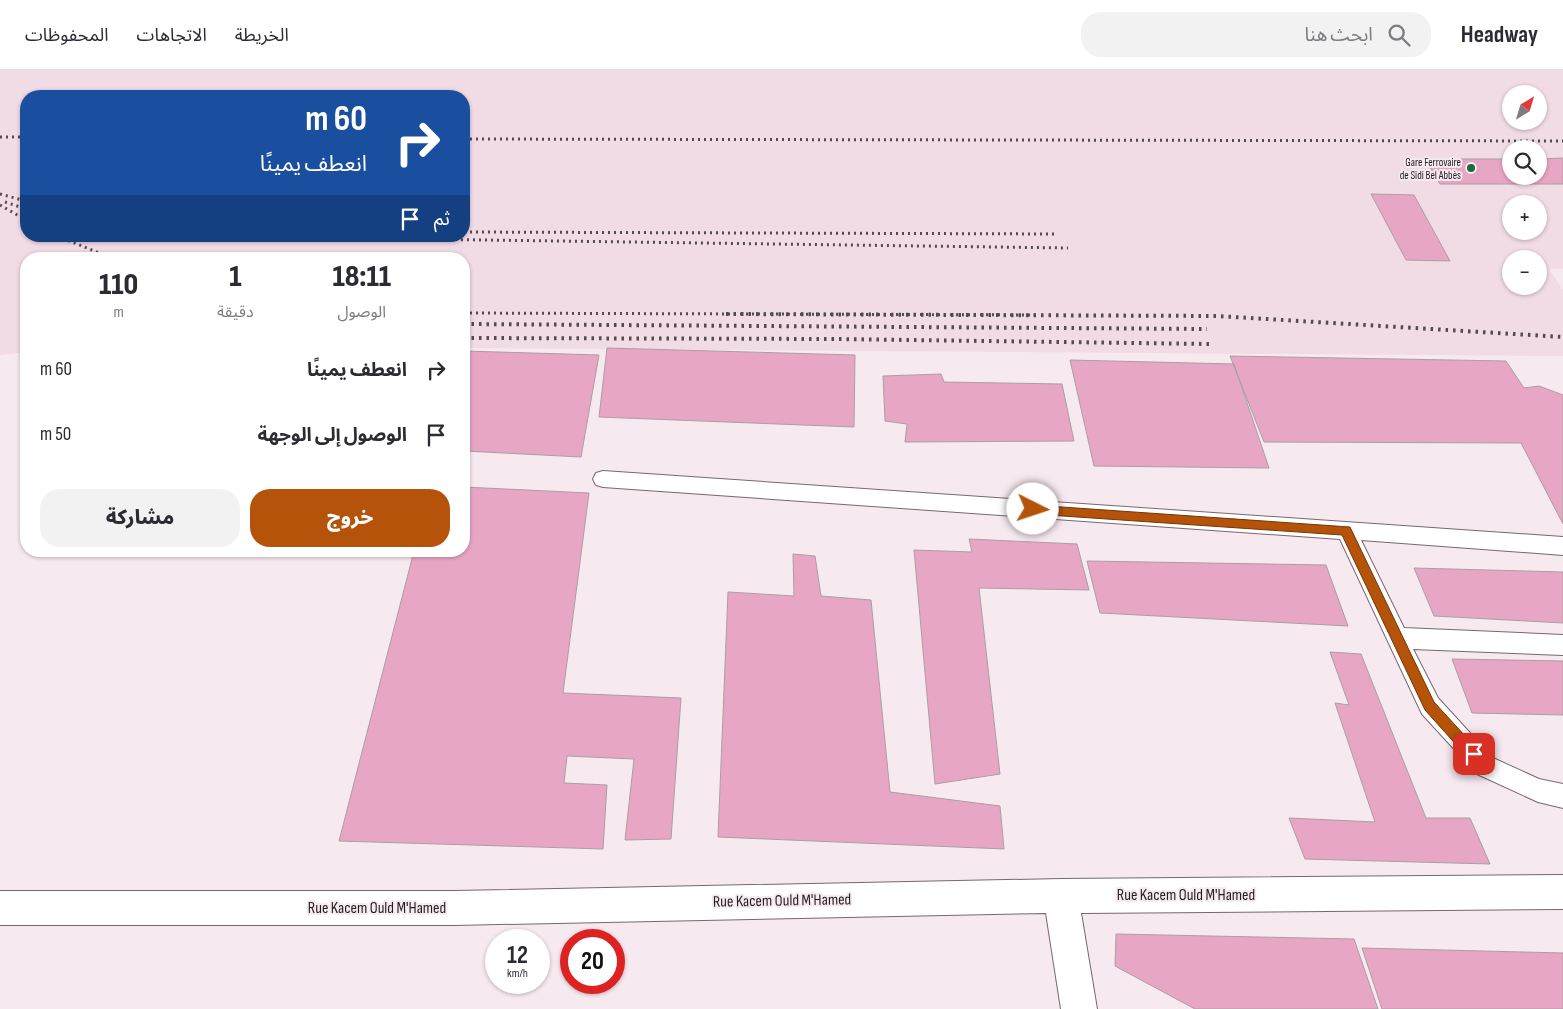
<!DOCTYPE html>
<html lang="ar">
<head>
<meta charset="utf-8">
<style>
  body { margin:0; font-family:"Sofia Sans Condensed","Noto Sans Arabic",sans-serif; background:#f2f2f3; color:#2b2b33; direction:rtl; height:100vh; display:flex; flex-direction:column; font-size:19px; white-space:nowrap }
  * { box-sizing:border-box; margin:0 }
  p { font-size:16px; color:#7c7c81 }
  .icon { flex:none; width:28px; height:28px; fill:none; stroke:currentColor; stroke-width:2; stroke-linecap:round; stroke-linejoin:round }
  .map { position:relative; flex:1; overflow:hidden; direction:ltr }
  .drawer { position:absolute; left:20px; top:182px; width:450px; height:305px; display:flex; flex-direction:column; background:#fff; border-radius:20px; box-shadow:0 1px 4px #0004; direction:rtl }
  .drawer>* { flex:none }
  .top-card { position:absolute; left:20px; top:20px; width:450px; height:152px; border-radius:20px; box-shadow:0 1px 4px #0004; direction:rtl; background:#1a4fa0; color:#fff; overflow:hidden }
  .needle { width:32px; rotate:38deg }
  .buttons { position:absolute; left:1502px; top:15px; display:grid; gap:10px }
  .buttons a { display:grid; place-items:center; width:45px; height:45px; border-radius:50%; background:#fff; box-shadow:0 1px 4px #0004; font-size:25px }
  .speed { position:absolute; left:485px; top:859px; display:flex; gap:10px; font-size:25px; font-weight:700; text-align:center }
  .speed>* { display:grid; place-content:center; width:65px; height:65px; border-radius:50%; background:#fff; box-shadow:0 1px 4px #0004; line-height:1 }
  .speed small { font-size:12px; font-weight:400 }
  .speed .limit { border:8px solid #d22; background:#fff; color:#111 }
  .pin { position:absolute; display:grid; place-items:center; width:42px; height:42px; color:#fff; margin:-21px; border-radius:10px; box-shadow:0 2px 8px #0006 }
  .me { position:absolute; width:55px; margin:-28px; rotate:94deg; stroke-linejoin:round; filter:drop-shadow(0 0 4px #0008) }
  .turn { display:flex; align-items:center; gap:18px; height:105px; padding:0 20px; font-size:22px }
  .turn .icon { width:65px; height:65px; stroke-width:2.5 }
  .turn b { display:block; font-size:35px; line-height:42px }
  .then { display:flex; align-items:center; height:48px; padding:0 20px; background:#0003; gap:10px; font-size:19px }
  .eta { display:flex; justify-content:space-evenly; align-items:center; height:85px; text-align:center }
  .eta b { font-size:30px; font-weight:800; line-height:35px }
  .cta { display:flex; gap:10px; margin-top:auto; padding:10px 20px }
  .cta a { flex:1; height:58px; border-radius:20px; background:#b45309; color:#fff; font-size:20px; font-weight:800; line-height:58px; text-align:center }
  .cta a+a { background:#f2f2f3; color:#2b2b33 }
  ul { padding:0; list-style:none }
  li { display:flex; align-items:center; gap:15px; height:65px; padding:0 20px }
  li div { flex:1 }
  li b { display:block; font-size:19px }
  li em { font-style:normal }
  header { display:flex; align-items:center; gap:30px; box-sizing:border-box; height:70px; padding:0 25px; background:#fff; border-bottom:1px solid #e1e1e2 }
  header strong { font-size:24px }
  nav { display:flex; gap:28px; margin-inline-start:auto; font-size:18px }
  .search { width:350px; height:45px; background:#f2f2f3; display:flex; align-items:center; gap:12px; box-sizing:border-box; padding:0 18px; border-radius:20px; color:#7c7c81; font-size:19px }
  .map>svg:first-child { display:block }
</style>
</head>
<body>
<header>
<strong>Headway</strong>
<div class="search"><svg class="icon" aria-label="search" viewBox="0 0 24 24"><circle cx="10" cy="10" r="6"/><path d="M15 15l6 6"/></svg>ابحث هنا</div>
<nav><a>الخريطة</a><a>الاتجاهات</a><a>المحفوظات</a></nav>
</header>
<div class="map">
<svg width="1563" height="939" viewBox="0 0 1563 939">
  <rect width="100%" height="100%" fill="#f6e9ef"/>
  <path fill="#f1dbe5" fill-rule="evenodd" d="M0,0H1563V199H1549L1563,220V286L464,278V189H26V282L0,285ZM1511,24H1539V51H1511ZM26,26H464V166H26ZM1511,79H1539V106H1511ZM1511,134H1539V161H1511ZM1511,189H1539V216H1511Z"/>
  <path fill="#e8a6c5" stroke="#aa9ea3" d="M1563,88V114H1440L1425,89H1511V106H1539V89Z
    M1371,124L1414,125L1450,191L1406,190Z
    M607,278L855,285L854,357L599,347Z
    M464,281L599,285L581,387L464,381Z
    M1230,286L1506,291L1524,318L1539,316L1563,325V454L1521,373L1264,372Z
    M1070,290L1234,294L1269,398L1094,396Z
    M941,304L944,312L1062,314L1074,371L905,372L907,354L885,351L883,306Z
    M464,417L589,423L563,623L681,628L671,769L625,770L634,689L567,686L564,713L607,715L603,779L339,771L414,481H464Z
    M969,469L1077,474L1089,520L979,518L1000,704L935,714L914,480L972,482Z
    M793,484L815,486L821,526L871,530L890,722L1000,736L1004,779L718,767L728,522L794,526Z
    M1087,491L1326,495L1348,556L1100,543Z
    M1414,498L1563,502V553L1434,546Z
    M1330,582L1361,584L1426,748H1470L1490,794L1305,789L1289,748L1375,752L1335,633L1349,635Z
    M1452,589L1563,591V645L1472,643Z
    M1116,864L1354,869L1378,939H1195L1115,896Z
    M1362,878L1563,883V939H1382Z"/>
  <g fill="none" stroke-linecap="round" stroke-linejoin="round">
    <defs>
      <path id="lane" d="M603,401L1563,467V485L1361,470L1404,558L1563,565V585L1413,579L1438,628L1493,688L1539,709L1563,714V738L1538,732L1477,704L1422,644L1340,469L603,417L596,415L593,409L596,403Z"/>
      <path id="street" d="M1563,805V839L1081,843L1097,939H1061L1046,843L454,855H0V821H454L1061,809Z"/>
    </defs>
    <use href="#lane" stroke="#75696e" stroke-width="2"/>
    <use href="#street" stroke="#75696e" stroke-width="2"/>
    <use href="#lane" fill="#fff" fill-rule="evenodd"/>
    <use href="#street" fill="#fff" fill-rule="evenodd"/>
    <path stroke="#514b4e" stroke-width="3" stroke-dasharray="2 4" stroke-linecap="butt" d="M0,67H26
      M464,69L1563,71
      M0,124L26,131
      M5,132L26,139
      M0,135L26,150
      M464,162L1058,164
      M57,166L114,189
      M191,166L1068,178
      M464,243L1040,245"/>
    <path stroke="#514b4e" stroke-width="4" stroke-dasharray="2.5 5" stroke-linecap="butt" d="M726,244L1217,246L1563,267
      M464,254L1207,259
      M464,268L834,269L1210,274"/>
  </g>
  <path fill="#b45309" stroke="#753606" d="M1033,435L1350,457L1434,632L1478,680L1480,684L1478,689L1474,691L1469,689L1425,640L1342,465L1033,444L1028,439Z"/>
  <circle fill="#1b6c3c" stroke="#f6e9ef" stroke-width="2" cx="1471" cy="98" r="5"/>
  <g text-anchor="middle" dominant-baseline="central" stroke-width="4" stroke-linejoin="round" paint-order="stroke">
    <g font-size="11" fill="#231f21" stroke="#f6e9ef" text-anchor="end">
      <text x="1461" y="92">Gare Ferrovaire<tspan x="1461" dy="13">de Sidi Bel Abbès</tspan></text>
    </g>
    <g font-size="16" fill="#231f21" stroke="#f6e9ef">
      <text x="1186" y="825">Rue Kacem Ould M'Hamed</text>
      <text transform="translate(782 831) rotate(-1)">Rue Kacem Ould M'Hamed</text>
      <text x="377" y="838">Rue Kacem Ould M'Hamed</text>
    </g>
  </g>
</svg>
<div class="buttons">
<a><svg class="needle" viewBox="-14 -14 28 28"><path d="M0-13l5 13h-10z" fill="#e53935"/><path d="M0 13l5-13h-10z" fill="#7c7c81"/></svg></a>
<a><svg class="icon" aria-label="search" viewBox="0 0 24 24"><circle cx="10" cy="10" r="6"/><path d="M15 15l6 6"/></svg></a>
<a>+</a>
<a>−</a>
</div>
<div class="speed"><div>12<small>km/h</small></div><div class="limit">20</div></div>
<div class="pin" style="left:1474px;top:684px;background:#d93025"><svg class="icon" aria-label="arrive" viewBox="0 0 24 24"><path d="M6 21V4h12l-3 4 3 4H6"/></svg></div>
<svg class="me" style="left:1033px;top:439px" viewBox="-20 -20 40 40"><circle r="19" fill="#fff"/><path d="M0-13L10 11 0 6-10 11z" fill="#b45309"/></svg>
<div class="top-card">
<div class="turn"><svg class="icon" aria-label="right" viewBox="0 0 24 24"><path d="M7 20v-9h11M14 6l5 5-5 5"/></svg><div><b>60 m</b>انعطف يمينًا</div></div>
<div class="then">ثم<svg class="icon" aria-label="arrive" viewBox="0 0 24 24"><path d="M6 21V4h12l-3 4 3 4H6"/></svg></div>
</div>
<section class="drawer">
<div class="eta">
<div><b>18:11</b><p>الوصول</p></div>
<div><b>1</b><p>دقيقة</p></div>
<div><b>110</b><p>m</p></div>
</div>
<ul>
<li><svg class="icon" aria-label="right" viewBox="0 0 24 24"><path d="M7 20v-9h11M14 6l5 5-5 5"/></svg><div><b>انعطف يمينًا</b></div><em>60 m</em></li>
<li><svg class="icon" aria-label="arrive" viewBox="0 0 24 24"><path d="M6 21V4h12l-3 4 3 4H6"/></svg><div><b>الوصول إلى الوجهة</b></div><em>50 m</em></li>
</ul>
<div class="cta"><a>خروج</a><a>مشاركة</a></div>
</section>
</div>
</body>
</html>
